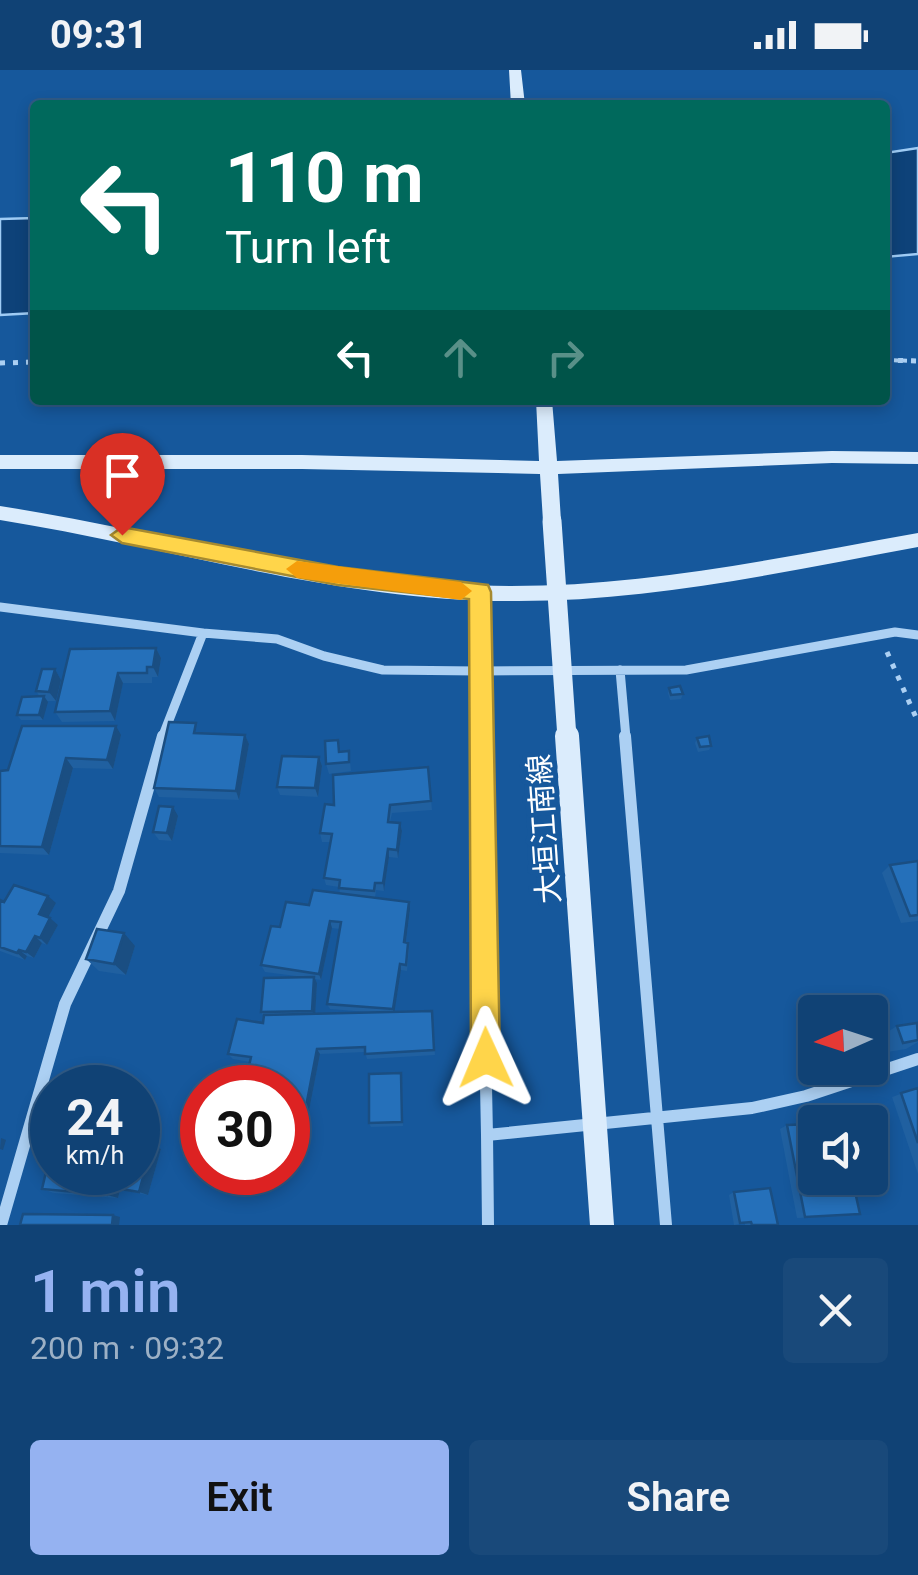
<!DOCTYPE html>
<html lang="en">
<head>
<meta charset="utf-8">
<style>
  body { margin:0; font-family:Roboto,"Noto Sans JP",sans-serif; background:#19497a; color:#f1f3f6; height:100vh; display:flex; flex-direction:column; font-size:38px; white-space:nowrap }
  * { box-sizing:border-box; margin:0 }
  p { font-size:32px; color:#9cb0c5 }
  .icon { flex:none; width:55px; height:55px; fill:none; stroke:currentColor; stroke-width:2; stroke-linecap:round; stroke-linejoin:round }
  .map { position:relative; height:1155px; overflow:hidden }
  .sheet { display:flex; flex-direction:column; background:#104275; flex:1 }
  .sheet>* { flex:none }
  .banner { position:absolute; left:30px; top:30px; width:860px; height:305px; border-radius:10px; box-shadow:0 5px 15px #0003,0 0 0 2px #305b87; background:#00695c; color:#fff; overflow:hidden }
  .needle { width:65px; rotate:267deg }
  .tools { position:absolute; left:798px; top:925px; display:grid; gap:20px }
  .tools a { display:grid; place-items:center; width:90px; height:90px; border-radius:10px; background:#104275; box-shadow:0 5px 15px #0003,0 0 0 2px #305b87; font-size:50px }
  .speed { position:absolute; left:30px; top:995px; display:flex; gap:20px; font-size:50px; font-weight:700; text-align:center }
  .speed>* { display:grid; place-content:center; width:130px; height:130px; border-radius:50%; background:#104275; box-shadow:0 5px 15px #0003,0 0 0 2px #305b87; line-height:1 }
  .speed small { font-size:25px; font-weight:400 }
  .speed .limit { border:15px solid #d22; background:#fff; color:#111 }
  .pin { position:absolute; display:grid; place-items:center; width:85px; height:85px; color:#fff; margin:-102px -42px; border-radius:50% 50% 50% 0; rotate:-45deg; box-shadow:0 0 10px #0007 }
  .pin .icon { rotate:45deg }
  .me { position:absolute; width:110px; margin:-55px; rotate:359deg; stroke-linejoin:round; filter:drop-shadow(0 0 8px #0008) }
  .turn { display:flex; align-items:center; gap:35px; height:210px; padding:0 30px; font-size:45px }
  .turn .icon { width:130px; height:130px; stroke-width:2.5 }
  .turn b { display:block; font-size:70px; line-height:85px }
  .lanes { display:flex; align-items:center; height:95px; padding:0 30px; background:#0003; justify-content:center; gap:50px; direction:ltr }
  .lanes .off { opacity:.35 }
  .round { display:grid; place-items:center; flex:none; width:105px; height:105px; border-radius:10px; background:#19497a }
  .summary { display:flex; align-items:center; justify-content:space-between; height:170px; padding:0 30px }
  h1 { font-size:60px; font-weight:600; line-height:75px; color:#95b2f1 }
  .action { display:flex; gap:20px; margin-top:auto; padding:20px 30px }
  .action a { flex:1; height:115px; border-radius:10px; background:#95b2f1; color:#111; font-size:40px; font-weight:600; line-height:115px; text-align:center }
  .action a+a { background:#19497a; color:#f1f3f6 }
  .status { display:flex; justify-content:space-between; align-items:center; height:70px; padding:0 50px; background:#104275; direction:ltr }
  .status svg { height:28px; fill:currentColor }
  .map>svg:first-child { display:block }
</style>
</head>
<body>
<div class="status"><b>09:31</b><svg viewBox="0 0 49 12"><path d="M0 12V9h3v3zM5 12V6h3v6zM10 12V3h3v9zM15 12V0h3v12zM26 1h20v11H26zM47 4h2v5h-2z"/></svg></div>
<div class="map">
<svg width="918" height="1155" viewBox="0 0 918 1155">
  <rect width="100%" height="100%" fill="#16589c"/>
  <path fill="#0e4279" stroke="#9fccf5" stroke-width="2.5" d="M918,78V184L885,187V83Z
    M35,148V243L0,245V149Z"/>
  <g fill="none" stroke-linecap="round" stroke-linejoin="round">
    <path stroke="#acd0f3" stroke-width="4" stroke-dasharray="4 5" stroke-linecap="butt" d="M885,290L918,291"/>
    <path stroke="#acd0f3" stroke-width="5" stroke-dasharray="5 8" stroke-linecap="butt" d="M885,290L918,291
      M0,293L35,292
      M887,582L918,652"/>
    <path stroke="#acd0f3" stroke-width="9" d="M0,537L203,563
      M620,600L626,668
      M162,668L203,563L277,569L324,586L383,600L478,601L480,521
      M479,668L478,601L686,600L895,562L918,565"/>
    <path stroke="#acd0f3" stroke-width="12" d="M479,666L487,1065L752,1038L806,1026L918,989
      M625,666L666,1155
      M487,1065L488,1155
      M1,1155L65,934L119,821L163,666"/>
    <path fill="#dbecfc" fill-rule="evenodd" d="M509,0H521L525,35H511Z
      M536,330H552L557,391L832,381L918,382V394L832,393L558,404L561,451L552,458L543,451L540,404L302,399H0V385H302L539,391Z
      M0,436C169,462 339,515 511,516C648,516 783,487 918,463V477C783,502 648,532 511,531C338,531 169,477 0,450Z"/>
    <path stroke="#dbecfc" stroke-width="19" d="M552,451L567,668"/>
    <path stroke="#dbecfc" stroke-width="24" d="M567,666L602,1155"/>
  </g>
  <path fill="#2060a0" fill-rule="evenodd" d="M156,578L161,588L158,607H152V613H123L115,651L62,652L55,642Z
    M55,599L61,610L56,631H47L43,650H21L17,645L40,627L36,621Z
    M669,618L683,624L681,629L670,630L668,623Z
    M200,662L245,665L249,674L239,730L159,727L154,718Z
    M121,665L113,699L73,698L49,785L0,783V701Z
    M697,668L711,676L709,680L698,682L695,673Z
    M349,681L351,701L329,704L326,694Z
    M319,687L322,696L318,727L280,725L277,717Z
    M428,697L432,740L392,743L390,752L400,753L402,761L398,788L389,787L384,821L376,820L375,828L410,839L406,872L408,873L409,879L407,901L401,900L394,942L432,941L435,985L367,989L365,982L320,984L299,1092L288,1090V1018L250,992L233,989L228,984L263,953L264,947L261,942L304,907L265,902L261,895L280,857L309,835L340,823L339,817L326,815L324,808L331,772H322L320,763L334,735ZM332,858L340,859L327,934L330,939L367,942L315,944L317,913L314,909L321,910Z
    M178,746L172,771L159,770L153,762Z
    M918,791V851L901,853L882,803L890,795Z
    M0,830L4,832L56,833L48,847L58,855L47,875L42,873L34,888L27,886L25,890L0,881Z
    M135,876L126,905L99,901L86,889Z
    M918,955V972L906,979L887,982L881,966L897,956Z
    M402,1007L403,1056L371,1057L369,1053Z
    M918,1018V1104L892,1027Z
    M878,1042L885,1071L870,1074V1052H849L847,1045L851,1043Z
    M787,1055L815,1108L860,1144L852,1146L797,1148L780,1059Z
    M152,1074L161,1079L148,1125L120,1120L118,1128L54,1123L42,1119L52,1102Z
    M734,1122L778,1155H745V1153L734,1155L729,1125Z"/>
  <path fill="#1a4e82" d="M156,578L161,588L158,607L153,597Z
    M55,599L61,610L56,631L49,622Z
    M118,603L123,613L115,651L110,641Z
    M44,626L48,632L43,650L39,645Z
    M116,656L121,665L113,699L107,690Z
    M245,665L249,674L239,730L236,721Z
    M319,687L322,696L318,727L315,718Z
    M66,688L73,698L49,785L42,777Z
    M173,737L178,746L172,771L167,763Z
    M400,753L402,761L398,788L397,780Z
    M388,779L389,787L384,821L383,813Z
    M48,826L56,833L46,851L39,844Z
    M409,832L410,839L405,879L404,872Z
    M50,848L58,855L47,875L40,868Z
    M330,851L332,858L321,910L319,904Z
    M124,863L135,876L126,905L114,894Z
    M35,866L42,873L34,888L26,882Z
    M19,880L27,886L25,890L17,883Z
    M400,894L401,900L394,945L393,939Z
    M314,907L317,913L315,947L312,941Z
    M317,979L320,984L299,1092L296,1089Z
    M1,1068L6,1070L3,1080L0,1079Z
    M152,1074L161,1079L148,1125L139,1122Z
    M109,1117L120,1120L118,1128L107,1125Z
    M113,1145L120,1147L119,1155H112Z"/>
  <path fill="#2570ba" stroke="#1a4e82" stroke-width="2.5" d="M156,578L153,597H147V603H118L110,641L55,642L70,579Z
    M42,599H55L49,622L36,621Z
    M680,616L683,624L671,625L669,618Z
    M44,626L39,645H17L22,627Z
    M169,652L196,653L194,663L245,665L236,721L154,718Z
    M22,656H116L107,690L66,688L42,777L0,776V701L8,700Z
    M709,666L711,676L700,677L697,668Z
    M338,670L339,682L349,681V692L326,694L325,671Z
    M282,686L319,687L315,718L277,717Z
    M428,697L431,731L390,735L388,752L400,753L397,780L388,779L383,813H375L374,821L339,818L340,810L324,808L332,764L320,763L325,734L334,735L333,705Z
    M159,736L173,737L167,763L153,762Z
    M918,791V845L910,846L890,795Z
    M14,815L48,826L39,844L50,848L40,868L35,866L26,882L19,880L17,883L0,877V830L4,832Z
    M313,820L409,832L404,872L408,873L406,895L400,894L393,939L327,934L341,852L330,851L319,904L261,895L271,856L280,857L286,832L309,835Z
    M97,859L124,863L114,894L86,889Z
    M314,907L312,941L261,942L264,908Z
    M432,941L434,980L365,984V977L317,979L296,1089L288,1088V1018H244L251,987L228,984L237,949L263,953L264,945Z
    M917,953L918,970L903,973L897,956Z
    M401,1003L402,1052L369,1053V1004Z
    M918,1018V1073L901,1023Z
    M878,1042L885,1071L870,1072V1052H853L851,1043Z
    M815,1054V1108H852L860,1144L805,1147L787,1055Z
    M138,1072L152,1074L139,1122L109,1117L107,1125L42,1119L52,1076V1102H114V1105L115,1102H138Z
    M770,1118L778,1155H752L751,1152L740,1153L734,1122Z
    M23,1144L113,1145L112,1155H20Z"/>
  <path fill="#ffd54a" stroke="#a68a30" stroke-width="2.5" d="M122,457L338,497L488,515L491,522L500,988L496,998L486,1002L476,998L471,988L469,529L338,515L122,473L111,465Z"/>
  <path fill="#f59e0b" d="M297,491L461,512L472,521L461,530L297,508L286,499Z"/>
  <g text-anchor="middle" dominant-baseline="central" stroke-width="10" stroke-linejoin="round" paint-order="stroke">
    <g font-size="30" fill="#fff" stroke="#16589c">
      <text transform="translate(544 759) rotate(-94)">大垣江南線</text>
    </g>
  </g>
</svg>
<div class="tools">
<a><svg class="needle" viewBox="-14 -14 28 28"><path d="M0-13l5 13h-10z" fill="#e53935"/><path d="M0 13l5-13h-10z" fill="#9cb0c5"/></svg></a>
<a><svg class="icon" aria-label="sound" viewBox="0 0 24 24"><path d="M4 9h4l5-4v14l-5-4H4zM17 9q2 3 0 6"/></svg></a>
</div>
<div class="speed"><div>24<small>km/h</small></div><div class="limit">30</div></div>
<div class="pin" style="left:122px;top:465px;background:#d93025"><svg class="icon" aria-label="arrive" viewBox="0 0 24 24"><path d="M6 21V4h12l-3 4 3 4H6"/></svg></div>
<svg class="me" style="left:486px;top:988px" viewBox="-20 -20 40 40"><path d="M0-17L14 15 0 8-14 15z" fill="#ffd54a" stroke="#fff" stroke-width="4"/></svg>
<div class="banner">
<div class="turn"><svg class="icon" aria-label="left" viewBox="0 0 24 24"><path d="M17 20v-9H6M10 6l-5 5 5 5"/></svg><div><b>110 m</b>Turn left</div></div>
<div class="lanes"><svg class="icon" aria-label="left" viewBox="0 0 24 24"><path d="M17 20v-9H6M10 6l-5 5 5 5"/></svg><svg class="icon off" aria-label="ahead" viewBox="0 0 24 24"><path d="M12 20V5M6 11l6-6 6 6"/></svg><svg class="icon off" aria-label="right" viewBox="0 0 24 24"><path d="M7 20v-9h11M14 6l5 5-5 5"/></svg></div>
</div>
</div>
<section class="sheet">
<div class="summary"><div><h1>1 min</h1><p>200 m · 09:32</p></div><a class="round"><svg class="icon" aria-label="close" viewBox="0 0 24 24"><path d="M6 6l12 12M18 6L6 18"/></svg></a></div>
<div class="action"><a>Exit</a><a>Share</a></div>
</section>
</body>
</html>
